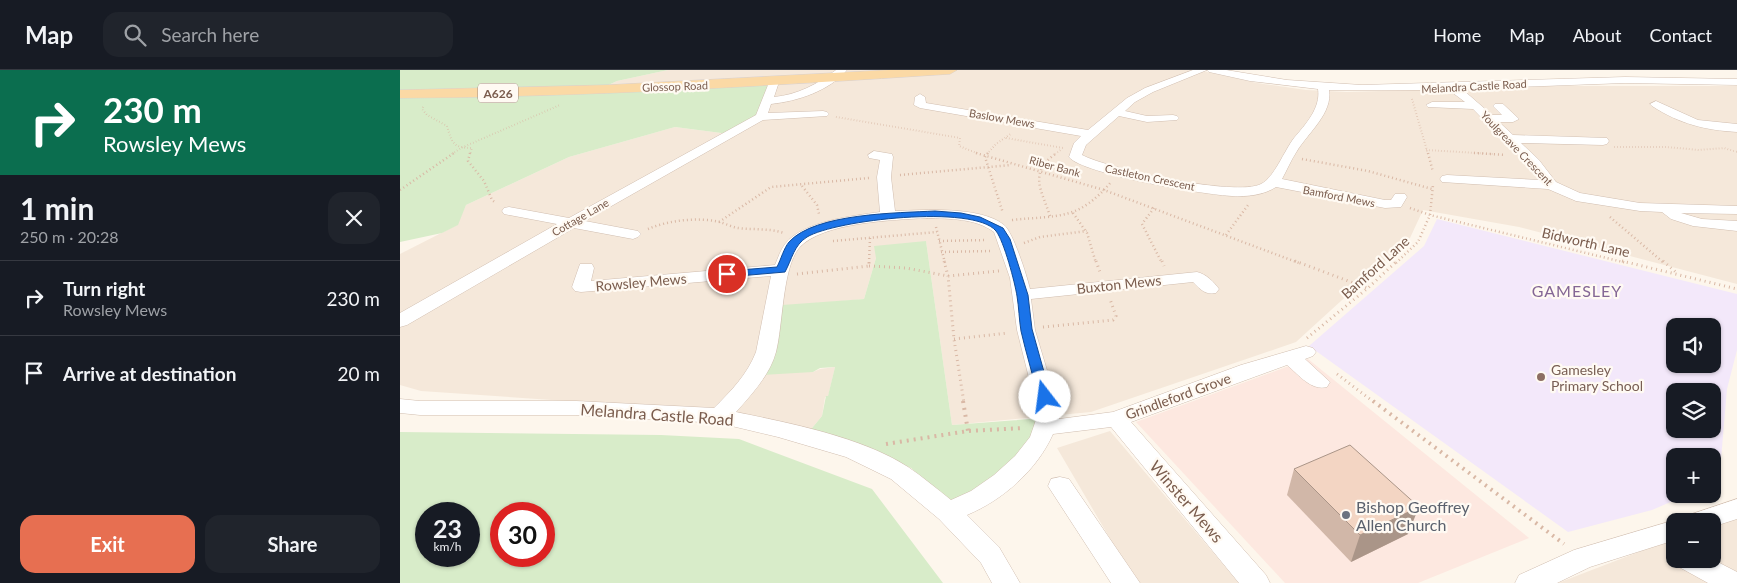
<!DOCTYPE html>
<html lang="en">
<head>
<meta charset="utf-8">
<style>
  body { margin:0; font-family:Lato,sans-serif; background:#20242c; color:#f1f3f6; height:100vh; display:flex; flex-direction:column; font-size:19px; white-space:nowrap }
  * { box-sizing:border-box; margin:0 }
  p { font-size:16px; color:#9ea1a6 }
  .icon { flex:none; width:28px; height:28px; fill:none; stroke:currentColor; stroke-width:2; stroke-linecap:round; stroke-linejoin:round }
  .map { position:relative; flex:1; overflow:hidden }
  .side { display:flex; flex-direction:column; background:#171b24; width:400px }
  .side>* { flex:none }
  .guide { background:#0b6e4f; color:#fff; overflow:hidden }
  .buttons { position:absolute; left:1266px; top:248px; display:grid; gap:10px }
  .buttons a { display:grid; place-items:center; width:55px; height:55px; border-radius:10px; background:#171b24; box-shadow:0 1px 4px #0004; font-size:25px }
  .speed { position:absolute; left:15px; top:432px; display:flex; gap:10px; font-size:25px; font-weight:700; text-align:center }
  .speed>* { display:grid; place-content:center; width:65px; height:65px; border-radius:50%; background:#171b24; box-shadow:0 1px 4px #0004; line-height:1 }
  .speed small { font-size:12px; font-weight:400 }
  .speed .limit { border:8px solid #d22; background:#fff; color:#111 }
  .pin { position:absolute; display:grid; place-items:center; width:42px; height:42px; color:#fff; margin:-21px; border:2px solid #fff; border-radius:50%; box-shadow:0 1px 5px #0007 }
  .me { position:absolute; width:55px; margin:-28px; rotate:345deg; stroke-linejoin:round; filter:drop-shadow(0 0 4px #0008) }
  .turn { display:flex; align-items:center; gap:18px; height:105px; padding:0 20px; font-size:22px }
  .turn .icon { width:65px; height:65px; stroke-width:2.5 }
  .turn b { display:block; font-size:35px; line-height:42px }
  .round { display:grid; place-items:center; flex:none; width:52px; height:52px; border-radius:15px; background:#20242c }
  .summary { display:flex; align-items:center; justify-content:space-between; height:85px; padding:0 20px }
  h1 { font-size:30px; font-weight:700; line-height:38px }
  .button { display:flex; gap:10px; margin-top:auto; padding:10px 20px }
  .button a { flex:1; height:58px; border-radius:15px; background:#e76f51; color:#fff; font-size:20px; font-weight:700; line-height:58px; text-align:center }
  .button a+a { background:#20242c; color:#f1f3f6 }
  ul { padding:0; list-style:none }
  li { display:flex; align-items:center; gap:15px; height:75px; padding:0 20px; border-top:1px solid #363941 }
  li div { flex:1 }
  li b { display:block; font-size:19px }
  li em { font-style:normal }
  header { display:flex; align-items:center; gap:30px; box-sizing:border-box; height:70px; padding:0 25px; background:#171b24; border-bottom:1px solid #363941 }
  header strong { font-size:24px }
  nav { display:flex; gap:28px; margin-inline-start:auto; font-size:18px }
  .search { width:350px; height:45px; background:#20242c; display:flex; align-items:center; gap:12px; box-sizing:border-box; padding:0 18px; border-radius:15px; color:#9ea1a6; font-size:19px }
  main { display:flex; flex:1; min-height:0 }
  .map>svg:first-child { display:block }
</style>
</head>
<body>
<header>
<strong>Map</strong>
<div class="search"><svg class="icon" aria-label="search" viewBox="0 0 24 24"><circle cx="10" cy="10" r="6"/><path d="M15 15l6 6"/></svg>Search here</div>
<nav><a>Home</a><a>Map</a><a>About</a><a>Contact</a></nav>
</header>
<main>
<section class="side">
<div class="guide">
<div class="turn"><svg class="icon" aria-label="right" viewBox="0 0 24 24"><path d="M7 20v-9h11M14 6l5 5-5 5"/></svg><div><b>230 m</b>Rowsley Mews</div></div>
</div>
<div class="summary"><div><h1>1 min</h1><p>250 m · 20:28</p></div><a class="round"><svg class="icon" aria-label="close" viewBox="0 0 24 24"><path d="M6 6l12 12M18 6L6 18"/></svg></a></div>
<ul>
<li><svg class="icon" aria-label="right" viewBox="0 0 24 24"><path d="M7 20v-9h11M14 6l5 5-5 5"/></svg><div><b>Turn right</b><p>Rowsley Mews</p></div><em>230 m</em></li>
<li><svg class="icon" aria-label="arrive" viewBox="0 0 24 24"><path d="M6 21V4h12l-3 4 3 4H6"/></svg><div><b>Arrive at destination</b></div><em>20 m</em></li>
</ul>
<div class="button"><a>Exit</a><a>Share</a></div>
</section>
<div class="map">
<svg width="1337" height="513" viewBox="0 0 1337 513">
  <rect width="100%" height="100%" fill="#fdf6ec"/>
  <path fill="#f5e8da" d="M268,0H798L857,13L906,20L947,22L1148,16H1337V214L1119,157L1023,140L1010,168L896,272L691,342L552,355L526,171L476,188L464,229L433,232L413,302L420,299L435,297L428,327H425L422,346L408,363L312,341L21,321L0,315V184L57,155L66,135L169,87L275,57L329,64L204,17L217,11Z
    M710,361L839,513H736L657,378Z
    M1337,444V513H1158L1275,468V489H1312L1313,453Z"/>
  <path fill="#fde8e0" d="M908,289L1129,468L1018,513H885L736,352Z"/>
  <path fill="#f3e8fa" fill-rule="evenodd" d="M1037,149L1337,224V280L1327,319L1320,401L1313,407L1312,386H1275V424H1289L1252,440L1168,462L909,276L1024,176ZM1275,256H1312V294H1275ZM1275,321H1312V359H1275Z"/>
  <path fill="#d8ecc9" fill-rule="evenodd" d="M0,0H268L217,11L204,17L371,13L358,48L329,64L275,57L169,87L66,135L58,155L42,163L0,172Z
    M526,171L552,355L643,348C635,385 582,414 551,434L511,398L459,376L408,363L422,346L426,326H428L435,297L420,298L413,302L360,305L382,235L464,229L476,188L474,176Z
    M0,362L261,365L339,369L472,419L543,513H0ZM26,444H69V486H26ZM101,444H144V486H101Z"/>
  <g fill="none" stroke-linecap="round" stroke-linejoin="round">
    <defs>
      <path id="minor" d="M436,0H447C429,21 398,31 371,34L368,43L423,41L427,42L429,44L427,46L363,50L185,151L238,161L241,164L238,167L233,169L174,158L7,255L0,257V243L157,154L104,144L102,141L104,138L109,137L169,148L356,45L370,10L374,9L379,12L374,27C397,25 418,14 436,0Z
        M793,0H807L753,22L735,32L725,41L747,46L773,45L777,46L779,48L777,50L747,52L719,46L686,75L682,85C709,99 836,127 861,114C874,108 884,81 894,68C905,55 921,38 918,19L850,11L809,2L807,0H826L887,10L962,15L1225,7L1337,9V15L1225,13L1062,19L1092,45H1102L1093,36L1095,34H1103L1119,49L1113,52H1099L1113,65L1207,68L1209,71L1207,74L1203,75L1121,73L1139,90L1156,112L1180,123L1240,133L1337,136V144L1281,143L1302,149L1337,151V161L1293,156L1271,149L1262,142L1240,141L1176,131L1148,119L1042,112L1040,109L1042,106L1047,105L1140,110L1129,96L1073,39L1028,37L1026,35L1032,32H1065L1049,20H929C933,43 908,63 897,81C891,90 887,100 882,109L985,130H991L995,124H1005L1007,127L1001,137L985,138L876,117C864,125 847,127 832,126C807,125 682,104 669,87L674,73L681,66L520,38L514,35L515,27L520,24L525,27L526,33L688,60L727,28L745,18Z
        M1256,31L1298,50L1337,54V62C1305,60 1280,54 1252,36L1250,34Z
        M474,81L492,84L493,87L491,107L495,141C524,140 581,136 604,155C613,162 627,206 630,219L797,202C806,204 814,212 819,219L816,223C805,225 801,220 793,212L631,229L635,260L660,344L659,349L713,342L841,295L906,276L913,278L916,282L913,286L905,289L930,312L927,317C911,321 899,305 887,295L731,352L866,505L870,513H839L711,357L653,364C637,400 603,430 567,445L599,477L620,513H592L581,493L539,449L491,409L446,387L378,367L319,353L176,345H20L0,343V329L20,331H176L314,338C331,321 347,305 356,282L371,206L181,222L175,221L172,217L180,194H192L194,198L191,211L375,195C378,188 380,181 385,174C403,151 453,146 480,142L477,107L480,90L469,88L468,85ZM527,148C550,149 575,148 594,162L610,208L617,260L638,344L630,367L615,386L594,405L571,421L551,430C537,419 523,407 508,397C462,367 389,353 336,342C351,325 370,305 376,282C383,256 382,199 399,178C422,152 494,150 527,148Z
        M660,407L669,409L740,513H711L648,416L651,409Z
        M1337,429V449L1312,457V451H1288L1292,444Z
        M1275,450L1280,451H1275V470L1190,497L1157,513H1115L1119,505L1174,480Z
        M1275,488L1312,489L1337,502V513H1308L1279,497Z"/>
      <path id="major" d="M489,0H557L550,4C367,16 184,27 0,28V20L207,15Z"/>
    </defs>
    <use href="#minor" stroke="#d1beb0" stroke-width="1"/>
    <use href="#major" stroke="#dad1cd" stroke-width="1"/>
    <path stroke="#d9b8a5" stroke-width="2" stroke-dasharray="0.5 2.5" stroke-linecap="butt" d="M1012,29L1028,84
      M23,37L22,39L27,45L47,56C52,73 53,78 72,78L70,84
      M436,47L560,68L559,76L579,84
      M606,68L663,78
      M1214,77H1266L1299,80L1324,78L1337,82
      M1026,80L1094,84
      M52,84L61,78L160,35
      M587,84L596,74L612,63
      M655,84L662,79"/>
    <path stroke="#d9b8a5" stroke-width="2.5" stroke-dasharray="1 3" stroke-linecap="butt" d="M70,83L68,91L84,111L92,130L96,133
      M576,83L704,120L899,193
      M588,83L585,87L603,143
      M1028,83L1033,102
      M1074,83L1105,85
      M902,89L968,101L1032,119
      M500,105L611,95
      M402,116L417,135L419,144
      M0,120L54,83
      M754,138L742,154L762,193
      M1010,138L1030,145L1227,193
      M673,143L687,163L696,193
      M650,146C641,119 628,102 657,83
      M1210,147L1264,193
      M612,150C659,145 678,151 711,112
      M319,152L371,117L469,108
      M536,157L545,193
      M248,159C269,150 298,147 320,152C326,154 332,157 338,158C354,160 369,158 384,163
      M826,165L848,135
      M433,171L537,162
      M539,171L587,170
      M624,173L640,167L687,161
      M541,182L592,181
      M469,193L470,168
      M996,193L1018,172L1030,145L1033,115"/>
    <path stroke="#d9b8a5" stroke-width="3" stroke-dasharray="1 4" stroke-linecap="butt" d="M544,191L548,206L554,269L564,333
      M696,191L700,202
      M762,191L764,196
      M895,191L967,218
      M1222,191L1337,219
      M1263,191L1278,204
      M469,196L506,198L548,206L599,201
      M397,204L469,196V191
      M643,257L713,250L716,246L710,229
      M907,268L968,218L997,191
      M554,269L608,263
      M937,304L975,333"/>
    <path stroke="#d9b8a5" stroke-width="4" stroke-dasharray="2 5" stroke-linecap="butt" d="M563,331L568,361
      M973,331L1164,474
      M486,374L568,361L624,358"/>
    <use href="#minor" fill="#fff" fill-rule="evenodd"/>
    <use href="#major" fill="#fbd9a5" fill-rule="evenodd"/>
  </g>
  <path fill="#d1b7a8" d="M894,399L1008,464L951,492L887,425Z"/>
  <path fill="#aa9588" d="M1019,437L1008,464L951,492L960,465Z"/>
  <path fill="#f3d5c3" stroke="#aa9588" d="M950,375L1019,437L960,465L894,399Z"/>
  <path fill="#1a73e8" stroke="#114b97" d="M535,141L561,143L580,147L603,158L610,169L628,225L632,259L651,327L649,330H640L638,327C633,305 626,283 621,261C619,249 619,238 617,226C615,213 604,171 596,161C574,134 435,150 407,167C394,175 392,189 385,202L327,207L321,204L327,201L377,197C381,189 384,178 389,172C415,143 498,143 535,141Z"/>
  <circle fill="#8d6e63" stroke="#fffaf3" stroke-width="2" cx="1141" cy="307" r="5"/>
  <circle fill="#6b7280" stroke="#fffaf3" stroke-width="2" cx="946" cy="445" r="5"/>
  <g text-anchor="middle" dominant-baseline="central" stroke-width="4.5" stroke-linejoin="round" paint-order="stroke">
    <g font-size="11" fill="#7a5c4d" stroke="#fffaf3">
      <text transform="translate(275 16) rotate(-2)">Glossop Road</text>
      <text transform="translate(1074 16) rotate(-3)">Melandra Castle Road</text>
      <text transform="translate(602 48) rotate(10)">Baslow Mews</text>
      <text transform="translate(1117 78) rotate(46)">Youlgreave Crescent</text>
      <text transform="translate(655 96) rotate(15)">Riber Bank</text>
      <text transform="translate(750 107) rotate(12)">Castleton Crescent</text>
      <text transform="translate(939 126) rotate(11)">Bamford Mews</text>
      <text transform="translate(180 147) rotate(-30)">Cottage Lane</text>
    </g>
    <rect fill="#fffaf3" stroke="#a28b7f" stroke-width="1" x="78" y="13.5" width="40" height="19" rx="4"/>
    <g font-size="12" font-weight="bold" fill="#7a5c4d">
      <text x="98" y="23">A626</text>
    </g>
    <g font-size="14" fill="#7a5c4d" stroke="#fffaf3">
      <text transform="translate(1186 172) rotate(13)">Bidworth Lane</text>
      <text transform="translate(975 197) rotate(-42)">Bamford Lane</text>
      <text transform="translate(241 212) rotate(-5)">Rowsley Mews</text>
      <text transform="translate(719 214) rotate(-6)">Buxton Mews</text>
      <text transform="translate(778 326) rotate(-20)">Grindleford Grove</text>
    </g>
    <g font-size="14" fill="#785e54" stroke="#fffaf3" text-anchor="start">
      <text x="1151" y="299">Gamesley<tspan x="1151" dy="16">Primary School</tspan></text>
    </g>
    <g font-size="16" letter-spacing="1" fill="#846695" stroke="#fffaf3">
      <text x="1177" y="220">GAMESLEY</text>
    </g>
    <g font-size="16" fill="#7a5c4d" stroke="#fffaf3">
      <text transform="translate(257 344) rotate(4)">Melandra Castle Road</text>
      <text transform="translate(787 431) rotate(49)">Winster Mews</text>
    </g>
    <g font-size="16" fill="#5b616d" stroke="#fffaf3" text-anchor="start">
      <text x="956" y="436">Bishop Geoffrey<tspan x="956" dy="18">Allen Church</tspan></text>
    </g>
  </g>
</svg>
<div class="buttons">
<a><svg class="icon" aria-label="sound" viewBox="0 0 24 24"><path d="M4 9h4l5-4v14l-5-4H4zM17 9q2 3 0 6"/></svg></a>
<a><svg class="icon" aria-label="layers" viewBox="0 0 24 24"><path d="M12 4l9 5-9 5-9-5zM3 14l9 5 9-5"/></svg></a>
<a>+</a>
<a>−</a>
</div>
<div class="speed"><div>23<small>km/h</small></div><div class="limit">30</div></div>
<div class="pin" style="left:327px;top:204px;background:#d93025"><svg class="icon" aria-label="arrive" viewBox="0 0 24 24"><path d="M6 21V4h12l-3 4 3 4H6"/></svg></div>
<svg class="me" style="left:645px;top:327px" viewBox="-20 -20 40 40"><circle r="19" fill="#fff"/><path d="M0-13L10 11 0 6-10 11z" fill="#1a73e8"/></svg>
</div>
</main>
</body>
</html>
